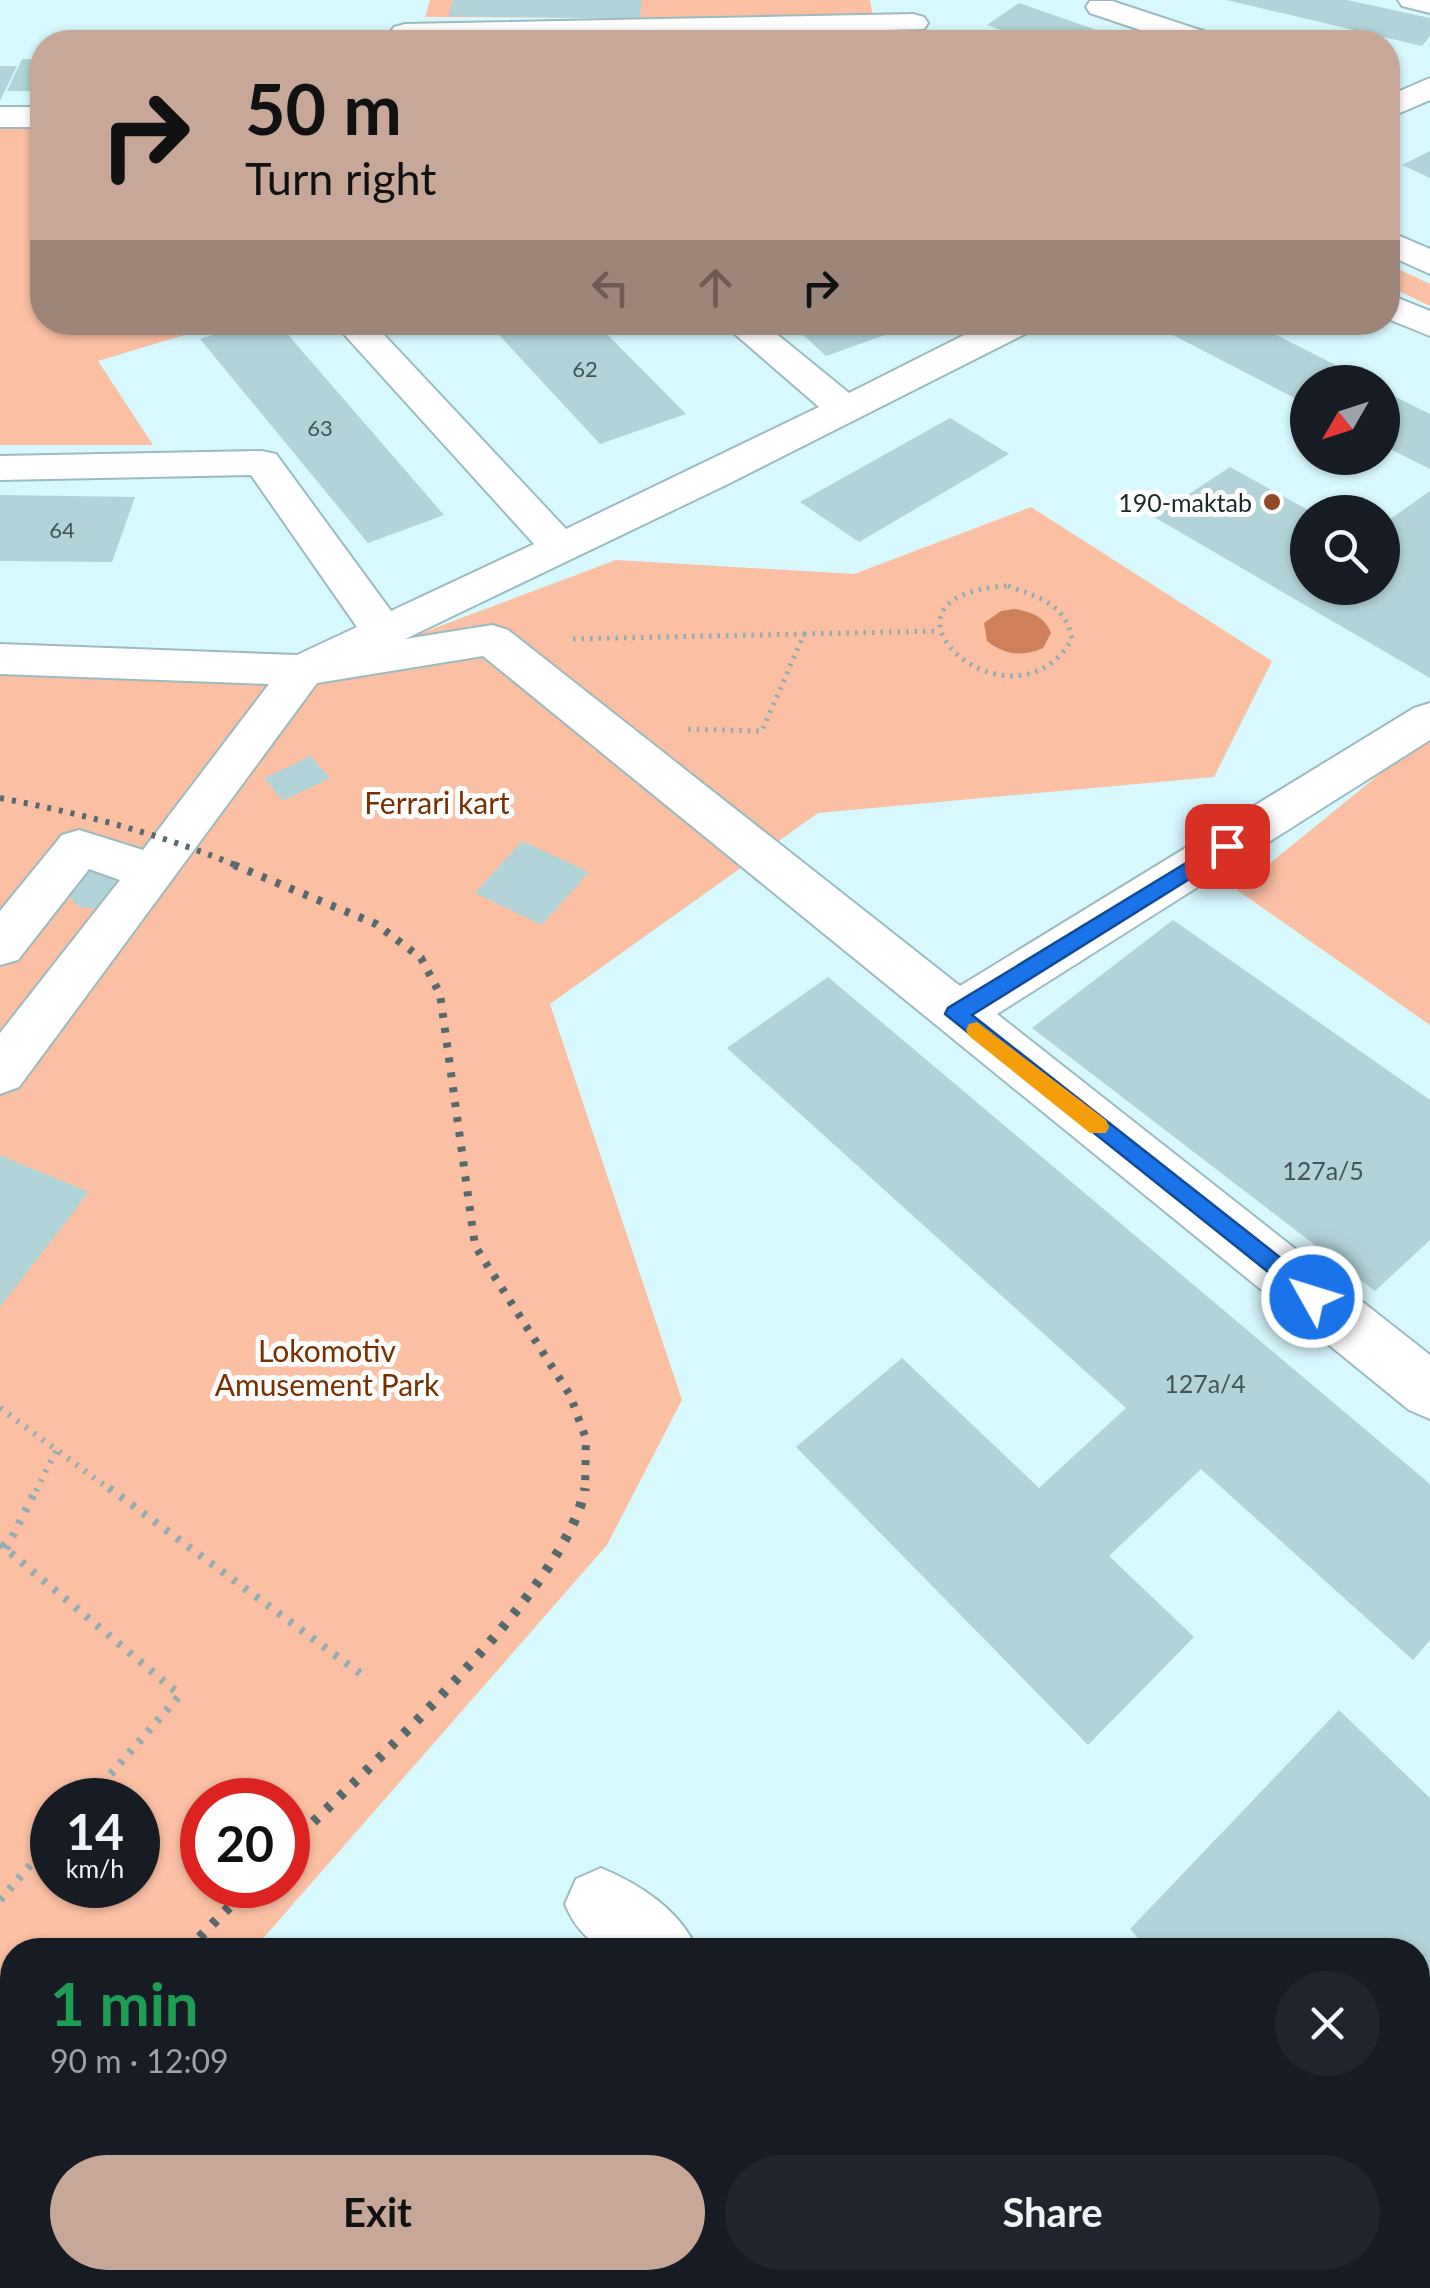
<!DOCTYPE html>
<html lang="en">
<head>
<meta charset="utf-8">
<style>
  body { margin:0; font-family:Lato,sans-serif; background:#20242c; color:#f1f3f6; height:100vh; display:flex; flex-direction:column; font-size:38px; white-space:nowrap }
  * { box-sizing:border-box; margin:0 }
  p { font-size:32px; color:#9ea1a6 }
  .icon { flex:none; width:55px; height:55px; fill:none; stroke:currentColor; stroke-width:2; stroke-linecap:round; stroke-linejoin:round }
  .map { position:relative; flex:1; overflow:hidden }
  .side { position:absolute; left:0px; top:1938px; width:1430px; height:352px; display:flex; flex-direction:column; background:#171b24; border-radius:40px 40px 0 0; box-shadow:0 2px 8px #0004 }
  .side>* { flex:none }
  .banner { position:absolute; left:30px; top:30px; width:1370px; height:305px; border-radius:40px; box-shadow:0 2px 8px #0004; background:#c6a798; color:#111; overflow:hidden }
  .needle { width:65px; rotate:231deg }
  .fabs { position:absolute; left:1290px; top:365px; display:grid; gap:20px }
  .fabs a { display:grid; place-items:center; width:110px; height:110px; border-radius:50%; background:#171b24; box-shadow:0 2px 8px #0004; font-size:50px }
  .speed { position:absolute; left:30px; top:1778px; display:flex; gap:20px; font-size:50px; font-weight:700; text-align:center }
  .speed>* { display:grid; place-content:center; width:130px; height:130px; border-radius:50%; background:#171b24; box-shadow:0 2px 8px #0004; line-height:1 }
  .speed small { font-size:25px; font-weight:400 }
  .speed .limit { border:15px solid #d22; background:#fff; color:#111 }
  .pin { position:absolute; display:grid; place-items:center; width:85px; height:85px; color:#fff; margin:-42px; border-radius:20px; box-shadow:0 5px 15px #0006 }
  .me { position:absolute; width:110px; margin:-55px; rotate:309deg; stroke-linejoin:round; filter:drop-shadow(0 0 8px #0008) }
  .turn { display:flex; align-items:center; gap:35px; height:210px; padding:0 50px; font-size:45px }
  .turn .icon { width:130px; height:130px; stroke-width:2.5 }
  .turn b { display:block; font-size:70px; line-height:85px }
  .lanes { display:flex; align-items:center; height:95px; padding:0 50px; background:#0003; justify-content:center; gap:50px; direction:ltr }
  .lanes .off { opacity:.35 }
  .round { display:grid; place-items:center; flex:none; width:105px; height:105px; border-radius:52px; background:#20242c }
  .summary { display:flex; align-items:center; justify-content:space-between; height:170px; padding:0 50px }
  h1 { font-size:60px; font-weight:700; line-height:75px; color:#1e9e55 }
  .cta { display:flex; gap:20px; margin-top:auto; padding:20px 50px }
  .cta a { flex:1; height:115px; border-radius:60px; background:#c6a798; color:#111; font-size:40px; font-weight:700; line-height:115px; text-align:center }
  .cta a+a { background:#20242c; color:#f1f3f6 }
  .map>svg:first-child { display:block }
</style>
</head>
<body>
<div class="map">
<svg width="1430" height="2288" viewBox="0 0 1430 2288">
  <rect width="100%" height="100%" fill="#d7f9fe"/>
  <path fill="#fbc0a4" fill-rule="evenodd" d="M430,0H870L873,18L425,17Z
    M42,128V322L224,323L98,361L153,445H0V129Z
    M1388,264L1430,284V306L1388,286Z
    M1031,507L1272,661L1214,777L818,813L550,1004L682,1400L607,1545L253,1950H12V2225L0,2239V674L368,653L616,560L854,574ZM52,1800H138V1885H52ZM202,1800H288V1885H202Z
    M1430,733V1025L1237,890Z"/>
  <path fill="#ce805a" d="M1014,609C1031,612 1044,616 1051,633L1043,648C1023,657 1004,655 987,641L984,623L1001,611Z"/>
  <path fill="#b2d3d8" d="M453,0H642L639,19L448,16Z
    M1226,0H1347L1430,18V36L1422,46Z
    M1019,3L1131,42H1034L987,25Z
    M22,59H42V91H7Z
    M0,66H17L0,101Z
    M1430,151V178L1402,165Z
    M252,322H277L444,515L368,543L200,339Z
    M487,322H595L686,414L600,444Z
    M789,322H890L899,330L826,356Z
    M1179,322H1251L1369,382H1308V405L1165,331Z
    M1382,390L1430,414V469L1382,445Z
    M950,418L1009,454L859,542L800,502Z
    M1230,467L1308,510V588H1382V525L1430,491V678L1154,517Z
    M0,495L135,497L112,562L0,561Z
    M311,756L330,778L283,801L264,778Z
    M522,841L589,872L542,925L475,893Z
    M96,869L123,878L98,909L79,907L69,896L70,887L84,873Z
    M1173,920L1430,1100V1240L1375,1291L1032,1028Z
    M828,977L1430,1484V1640L1413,1660L1201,1469L1109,1556L1194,1637L1088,1745L796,1447L902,1358L1039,1488L1126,1408L727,1048Z
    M0,1155L89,1192L0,1307Z
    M1339,1710L1430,1798V2259L1418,2246V1950H1149L1130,1929Z
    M31,2278H260L248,2288H18Z"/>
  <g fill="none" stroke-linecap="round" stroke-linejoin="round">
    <defs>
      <path id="minor" d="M1398,0H1430V13L1402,6Z
        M1090,1H1112L1215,35L1219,42H1176L1090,13L1086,7Z
        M913,14L924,17L928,23L924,29L405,42L394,39L390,33L394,27L405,24Z
        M1430,78V100L1388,118V96Z
        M0,107H42V127H0Z
        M1388,231L1430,249V274L1388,255Z
        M1388,294L1430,311V336L1388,319Z
        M333,322H372L566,529L819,407L721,322H762L849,393L990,322H1038L1033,330L730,483L405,639L492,625L508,630L960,986L1414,708L1430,703V740L997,1014L1430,1355V1419L1409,1410L483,656L317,683L19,1087L0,1094V1033L120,880L89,869L18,960L0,965V911L62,835L79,830L143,850L269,684L0,674V644L297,655L357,627L251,475L0,480V456L262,451L276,454L391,611L534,544Z
        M601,1868C640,1884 681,1911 697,1950C639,1950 591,1968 565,1904L576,1879Z
        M1044,2278H1133L1137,2288H1048Z"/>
    </defs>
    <use href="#minor" stroke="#9bbbc0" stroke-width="4"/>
    <path stroke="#93adb1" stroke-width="5" stroke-dasharray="2.5 6" stroke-linecap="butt" d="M1008,586C1038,597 1066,604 1072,639C1012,743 848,595 1008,586Z
      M804,634L938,631
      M573,639L804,634L762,731L686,729"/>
    <path stroke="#93adb1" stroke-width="6" stroke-dasharray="2.5 8" stroke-linecap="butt" d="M0,1408L112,1491
      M36,1491L56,1451"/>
    <path stroke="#93adb1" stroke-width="8" stroke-dasharray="4 10" stroke-linecap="butt" d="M109,1488L365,1677
      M0,1544L180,1695L88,1800
      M6,1549L37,1488
      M0,1900L52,1840"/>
    <use href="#minor" fill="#fff" fill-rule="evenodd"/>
    <path stroke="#566a6d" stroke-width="6" stroke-dasharray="4 8" stroke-linecap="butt" d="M0,798C84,814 161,834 240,867"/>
    <path stroke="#566a6d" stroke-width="8" stroke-dasharray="5 10" stroke-linecap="butt" d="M234,865L376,924L421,958L440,994L475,1246L570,1395L586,1439L585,1491"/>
    <path stroke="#566a6d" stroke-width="10" stroke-dasharray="6 12" stroke-linecap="butt" d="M288,1847C365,1769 567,1591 585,1488
      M187,1950L251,1885
      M0,2140L12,2127"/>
  </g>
  <path fill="#1a73e8" stroke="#114b97" stroke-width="2.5" d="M1227,838L1234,840V851L972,1015L1320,1289L1324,1297L1320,1304L1312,1307L945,1014L948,1008Z"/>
  <path fill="#f59e0b" d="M977,1022L1106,1120L1109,1127L1106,1133H1090L969,1036L966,1030L969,1024Z"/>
  <circle fill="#914a25" stroke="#fff" stroke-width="4" cx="1272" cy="502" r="10"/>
  <g text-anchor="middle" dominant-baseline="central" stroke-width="10" stroke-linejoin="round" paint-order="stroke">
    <g font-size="22" fill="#425456">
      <text x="585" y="368">62</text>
      <text x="320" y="427">63</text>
      <text x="62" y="529">64</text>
    </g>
    <g font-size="25" fill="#1c292b" stroke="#fff" text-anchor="end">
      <text x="1252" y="502">190-maktab</text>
    </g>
    <g font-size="25" fill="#425456">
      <text x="1323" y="1170">127a/5</text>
      <text x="1205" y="1383">127a/4</text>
    </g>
    <g font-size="30" fill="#783001" stroke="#fff">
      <text x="437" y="802">Ferrari kart</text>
      <text x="327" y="1350">Lokomotiv<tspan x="327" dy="34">Amusement Park</tspan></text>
    </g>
  </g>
</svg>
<div class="fabs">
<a><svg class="needle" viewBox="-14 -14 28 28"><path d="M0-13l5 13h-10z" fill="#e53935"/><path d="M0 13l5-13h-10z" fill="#9ea1a6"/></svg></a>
<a><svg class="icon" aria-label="search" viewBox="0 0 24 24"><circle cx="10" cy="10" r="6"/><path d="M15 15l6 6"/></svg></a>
</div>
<div class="speed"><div>14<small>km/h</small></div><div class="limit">20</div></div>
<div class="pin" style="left:1227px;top:846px;background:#d93025"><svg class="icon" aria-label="arrive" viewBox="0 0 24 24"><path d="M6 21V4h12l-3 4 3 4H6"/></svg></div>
<svg class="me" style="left:1312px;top:1297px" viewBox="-20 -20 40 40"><circle r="17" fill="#1a73e8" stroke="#fff" stroke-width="3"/><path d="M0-11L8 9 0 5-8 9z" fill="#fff"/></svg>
<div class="banner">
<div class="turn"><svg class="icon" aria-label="right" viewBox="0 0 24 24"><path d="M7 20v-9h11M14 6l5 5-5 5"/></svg><div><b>50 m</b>Turn right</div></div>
<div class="lanes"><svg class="icon off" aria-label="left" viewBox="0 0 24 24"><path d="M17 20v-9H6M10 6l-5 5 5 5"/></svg><svg class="icon off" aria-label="ahead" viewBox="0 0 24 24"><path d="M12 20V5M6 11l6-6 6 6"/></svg><svg class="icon" aria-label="right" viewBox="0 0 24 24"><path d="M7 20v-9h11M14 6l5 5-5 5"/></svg></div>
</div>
<section class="side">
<div class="summary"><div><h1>1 min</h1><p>90 m · 12:09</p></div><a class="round"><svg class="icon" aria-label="close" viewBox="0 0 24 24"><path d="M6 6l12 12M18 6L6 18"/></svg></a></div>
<div class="cta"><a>Exit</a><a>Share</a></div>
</section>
</div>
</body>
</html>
